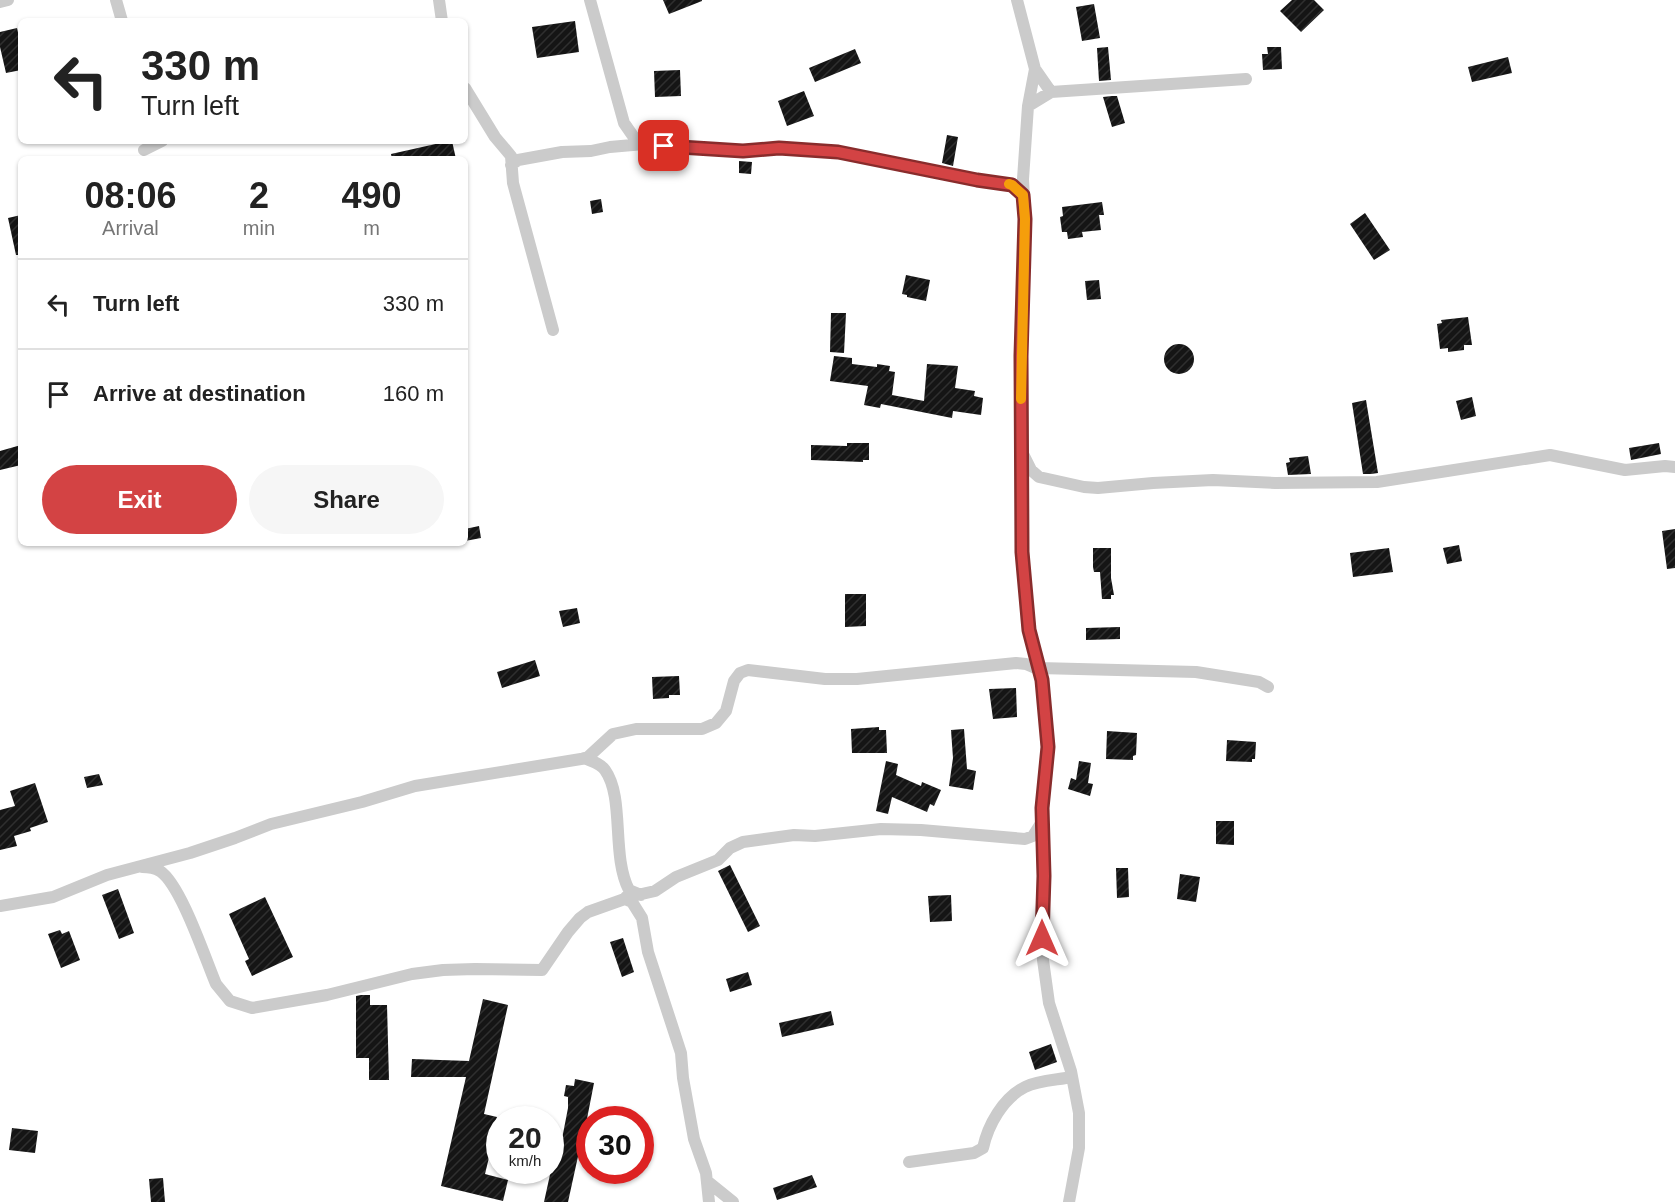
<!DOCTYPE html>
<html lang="en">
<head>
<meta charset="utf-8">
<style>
  body { margin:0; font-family:Helvetica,sans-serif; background:#f6f6f6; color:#222; height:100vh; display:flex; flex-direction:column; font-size:22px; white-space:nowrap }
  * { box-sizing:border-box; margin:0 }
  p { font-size:20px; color:#767676 }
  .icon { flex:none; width:33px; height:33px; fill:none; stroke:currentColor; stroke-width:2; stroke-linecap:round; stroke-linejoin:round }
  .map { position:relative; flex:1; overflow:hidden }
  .drawer { position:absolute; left:18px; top:156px; width:450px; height:390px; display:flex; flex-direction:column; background:#fff; border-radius:9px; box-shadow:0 2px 4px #0004 }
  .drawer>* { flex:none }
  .banner { position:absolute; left:18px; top:18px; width:450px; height:126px; border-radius:9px; box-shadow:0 2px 4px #0004; background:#fff; color:#222; overflow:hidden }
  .speed { position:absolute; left:486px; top:1106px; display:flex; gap:12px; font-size:30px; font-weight:700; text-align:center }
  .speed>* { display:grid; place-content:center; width:78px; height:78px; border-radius:50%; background:#fff; box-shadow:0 2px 4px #0004; line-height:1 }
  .speed small { font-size:15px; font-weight:400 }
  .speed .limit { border:9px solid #d22; background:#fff; color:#111 }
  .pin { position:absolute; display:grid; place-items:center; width:51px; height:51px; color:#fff; margin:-26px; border-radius:12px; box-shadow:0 3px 9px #0006 }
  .me { position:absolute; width:66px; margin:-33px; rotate:0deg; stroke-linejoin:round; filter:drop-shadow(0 0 4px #0008) }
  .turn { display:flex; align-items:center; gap:21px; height:126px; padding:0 24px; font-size:27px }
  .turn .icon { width:78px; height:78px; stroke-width:2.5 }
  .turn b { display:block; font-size:42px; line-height:51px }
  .eta { display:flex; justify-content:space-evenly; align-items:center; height:102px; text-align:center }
  .eta b { font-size:36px; font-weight:700; line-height:42px }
  .primary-button { display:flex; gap:12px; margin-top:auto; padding:12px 24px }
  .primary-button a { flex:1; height:69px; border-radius:36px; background:#d34344; color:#fff; font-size:24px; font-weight:700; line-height:69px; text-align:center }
  .primary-button a+a { background:#f6f6f6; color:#222 }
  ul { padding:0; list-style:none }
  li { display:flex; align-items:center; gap:18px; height:90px; padding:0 24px; border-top:2px solid #e0e0e0 }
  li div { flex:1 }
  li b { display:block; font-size:22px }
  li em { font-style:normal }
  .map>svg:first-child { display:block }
</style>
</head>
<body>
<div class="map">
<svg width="1675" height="1202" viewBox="0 0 1675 1202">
  <defs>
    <pattern id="building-hatch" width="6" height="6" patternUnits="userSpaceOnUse" patternTransform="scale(1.5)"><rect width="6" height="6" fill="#151515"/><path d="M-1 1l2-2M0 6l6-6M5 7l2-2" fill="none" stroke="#2f2f2f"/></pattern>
  </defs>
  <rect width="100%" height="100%" fill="#fff"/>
  <path fill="url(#building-hatch)" d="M663,0H702V1L669,14Z
    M1292,0H1314L1324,10L1301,32L1280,11Z
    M1094,4L1100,38L1082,41L1076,7Z
    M575,21L579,52L537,58L532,27Z
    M17,28L21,46V70L6,73L0,47V32Z
    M1108,47L1111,80L1099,81L1097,48Z
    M1267,47H1281L1282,69L1263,70L1262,54H1268Z
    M855,49L861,63L815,82L809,68Z
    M1508,57L1512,73L1472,82L1468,67Z
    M680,70L681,96L655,97L654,71Z
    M804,91L814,116L787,126L778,101Z
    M1112,96H1117L1125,123L1112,127L1103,97Z
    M947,135L958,137L953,166L942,163Z
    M440,141H452L456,159H392L391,154L440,143Z
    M739,161L752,162L751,174L739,173Z
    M601,199L603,212L592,214L590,201Z
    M1102,202L1104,215H1099L1101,230L1082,232L1083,237L1068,239L1067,232H1062L1060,217L1063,216L1062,207Z
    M1365,213L1390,250L1374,260L1350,224Z
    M21,215V255H16L8,218Z
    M906,275L930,280L926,301L907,297V295L902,294Z
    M1099,280L1101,299L1087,300L1085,281Z
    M831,313H846L844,353L830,352Z
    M1468,317L1472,345H1464V350L1448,352V348L1440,349L1437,324L1442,323L1441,320Z
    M1164 359a15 15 0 1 1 30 0a15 15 0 1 1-30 0Z
    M834,356L852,358V364L877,367V364L890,366L889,371L895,372L892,395L924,401L927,364L958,366L955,388L975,391L974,396L983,398L981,415L953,411L952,418L881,404L880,408L864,405L868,386L830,381Z
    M1472,397L1476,416L1461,420L1456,401Z
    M1366,400L1378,473L1371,474H1363L1352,403Z
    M847,443H869V460H863V462L811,460V445L847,446Z
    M1659,443L1661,454L1631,460L1629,448Z
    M21,445V465L0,470V451Z
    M1308,456L1311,474L1288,475L1286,463L1290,462L1289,458Z
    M479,526L481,538L465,541V529Z
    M1675,529V568L1667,569L1662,531Z
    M1459,545L1462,561L1447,564L1443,548Z
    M1093,548H1111V578L1114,595H1111V599H1102L1100,572H1094L1093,567Z
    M1389,548L1393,572L1353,577L1350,553Z
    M845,594H866V626L845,627Z
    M577,608L580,623L563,627L559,611Z
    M1120,627V639L1086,640V628Z
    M535,660L540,676L502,688L497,672Z
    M679,676L680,695H669V698L653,699L652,677Z
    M1016,688L1017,717L993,719L989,689Z
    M879,727V730H886L887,753H852L851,729Z
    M964,729L967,769L976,771L973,790L949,786L953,758L951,730Z
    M1107,731L1137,733L1136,755L1133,756V760L1106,759Z
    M1227,740L1256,742L1255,759H1252V762L1226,761Z
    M886,761L898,764L896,775L921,786L922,782L941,790L934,806L930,804L927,812L892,797L888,814L876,811Z
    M1079,761L1091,763L1088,783L1093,784L1090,796L1068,789L1071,778L1076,780Z
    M99,774L103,785L87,788L84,777Z
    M35,783L48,822L30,828L31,831L14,836L17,846L0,850V810L15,806L10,791Z
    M1216,821H1234V845L1216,844Z
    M730,865L760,926L748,932L718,871Z
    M1116,868H1128L1129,897L1117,898Z
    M1180,874L1200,877L1196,902L1177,899Z
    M118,889L134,933L119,939L102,895Z
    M951,895L952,921L930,922L928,896Z
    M265,897L293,957L252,976L245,961L249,959L229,914Z
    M60,930L62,934L69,931L80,960L61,968L48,934Z
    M623,938L634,972L622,977L610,942Z
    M748,972L752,985L730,992L726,979Z
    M361,995H370V1005H387L389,1080H369V1058H356V996Z
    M483,999L508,1005L484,1114L497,1117L489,1144L492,1145L485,1174L508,1180L503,1201L441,1186L466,1077H411L412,1059L469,1061Z
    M831,1011L834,1025L782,1037L779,1023Z
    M1051,1044L1057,1062L1035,1070L1029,1052Z
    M575,1079L594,1083L585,1129H584L568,1202H544L558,1138L562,1139L568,1108V1097L564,1096L566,1085L574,1086Z
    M12,1128L38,1131L35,1153L9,1150Z
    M812,1175L817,1187L777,1200L773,1188Z
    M163,1178L165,1202H151L149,1179Z"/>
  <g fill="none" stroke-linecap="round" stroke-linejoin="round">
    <path stroke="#cbcbcb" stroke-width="12" d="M116,0L122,21
      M439,0L442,21
      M590,0L624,123L633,136L644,144
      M1017,0L1035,69L1028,106L1023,179L1025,219L1021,356L1022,552L1029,630L1043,680L1048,747L1042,808L1044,876L1042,917L1043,960L1049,1003L1071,1071L1079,1113V1148L1069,1202
      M0,2L8,0
      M1035,69L1051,92
      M465,88L495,137L511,156L513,183L553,330
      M1028,106L1051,92L1246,79
      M144,150L162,141
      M511,165L518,160L562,152L591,151L610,147L644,144L743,151L779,148L838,152L977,180L1012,185L1023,195
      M1023,454L1031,470L1039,477L1084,487L1098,488L1153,483L1213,480L1275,483L1377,482L1550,455L1625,470L1665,466L1675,467
      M1039,668L1196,672L1259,682L1268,687
      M584,758C591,761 600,763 605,770C625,798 611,855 629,890L641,895
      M142,867C148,867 155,868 160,871C181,885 205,958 216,984L230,1001L252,1008L327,995L412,974L443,970L475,969L542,970L568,932L580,918L588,912L633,896L655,891L676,877L718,860L730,848L743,842L794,835L815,836L881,829L921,830L1025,839L1033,836L1042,822
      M626,897L625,899L632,902L642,918L648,952L681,1053L683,1078L694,1139L706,1173L709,1202
      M0,906L53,897L107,875L190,853L235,838L271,824L362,802L415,786L587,758L613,734L636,729H702L716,723L726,711L734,681L740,673L748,670L825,679H857L1016,663L1026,664L1040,670
      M909,1162L974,1153L983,1148C988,1125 1003,1098 1025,1087C1038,1080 1057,1080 1072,1077
      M707,1181L733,1202"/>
  </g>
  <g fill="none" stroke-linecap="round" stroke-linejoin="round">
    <defs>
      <path id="route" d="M664,146L743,151L779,148L838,152L977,180L1012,185L1023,195L1025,219L1021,356L1022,552L1029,630L1042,680L1048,747L1042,808L1044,876L1042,938"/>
    </defs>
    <use href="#route" stroke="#892c2c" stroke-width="15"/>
    <use href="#route" stroke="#d34344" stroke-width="10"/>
    <path stroke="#f59e0b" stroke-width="10" d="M1009,184L1012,185L1023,195L1025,219L1021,399"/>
  </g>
</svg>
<div class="speed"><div>20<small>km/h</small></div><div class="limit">30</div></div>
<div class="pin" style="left:664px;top:146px;background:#d93025"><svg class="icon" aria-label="arrive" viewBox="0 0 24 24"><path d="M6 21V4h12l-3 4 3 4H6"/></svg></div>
<svg class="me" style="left:1042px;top:938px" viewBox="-20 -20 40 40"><path d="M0-17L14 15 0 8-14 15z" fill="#d34344" stroke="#fff" stroke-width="4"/></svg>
<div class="banner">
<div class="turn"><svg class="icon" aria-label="left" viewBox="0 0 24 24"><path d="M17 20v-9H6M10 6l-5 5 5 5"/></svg><div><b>330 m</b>Turn left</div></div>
</div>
<section class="drawer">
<div class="eta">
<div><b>08:06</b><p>Arrival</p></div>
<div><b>2</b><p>min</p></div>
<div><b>490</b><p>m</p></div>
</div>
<ul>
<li><svg class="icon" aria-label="left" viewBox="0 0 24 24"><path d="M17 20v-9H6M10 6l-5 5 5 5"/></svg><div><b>Turn left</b></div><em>330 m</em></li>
<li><svg class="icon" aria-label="arrive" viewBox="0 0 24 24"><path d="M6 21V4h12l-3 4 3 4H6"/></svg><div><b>Arrive at destination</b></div><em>160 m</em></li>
</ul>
<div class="primary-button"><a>Exit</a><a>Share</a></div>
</section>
</div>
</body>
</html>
